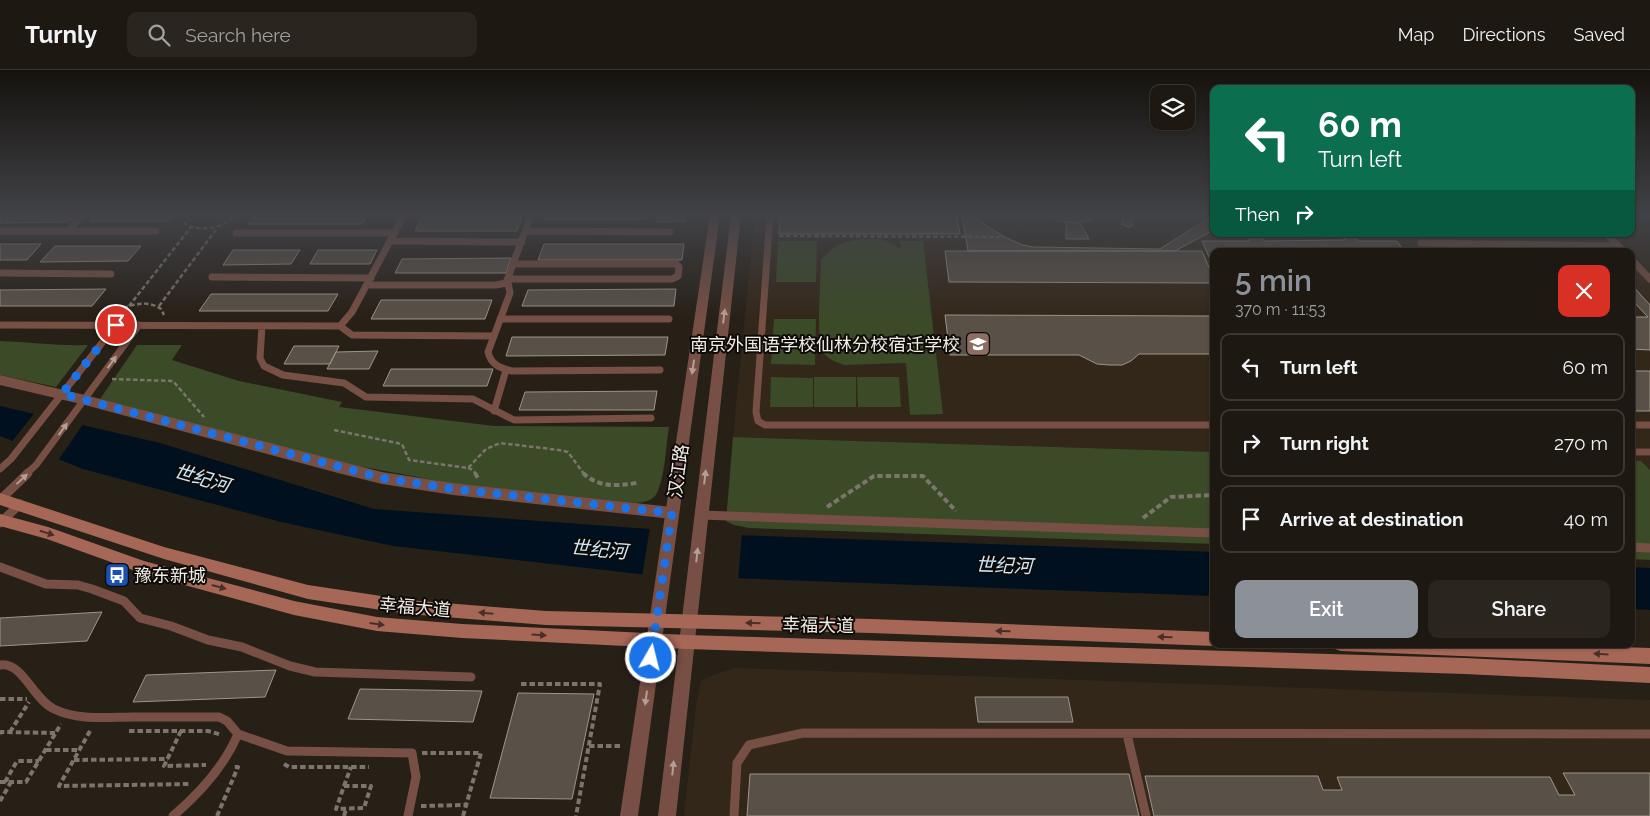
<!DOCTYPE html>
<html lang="en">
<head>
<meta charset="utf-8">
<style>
  body { margin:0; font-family:Raleway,"Noto Sans SC",sans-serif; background:#2a251f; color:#f1f3f6; height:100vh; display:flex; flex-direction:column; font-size:19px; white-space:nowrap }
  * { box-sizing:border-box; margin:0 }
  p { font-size:16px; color:#a0a09f }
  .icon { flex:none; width:28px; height:28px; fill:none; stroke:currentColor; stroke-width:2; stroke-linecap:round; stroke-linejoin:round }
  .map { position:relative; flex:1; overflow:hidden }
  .sheet { position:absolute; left:1210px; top:178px; width:425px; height:400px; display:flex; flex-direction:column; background:#1d1811; border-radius:10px; box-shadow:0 1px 4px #0004,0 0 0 1px #3b3731 }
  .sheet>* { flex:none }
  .banner { position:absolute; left:1210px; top:15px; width:425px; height:152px; border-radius:10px; box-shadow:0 1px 4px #0004,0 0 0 1px #3b3731; background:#0b6e4f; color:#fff; overflow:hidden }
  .buttons { position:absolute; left:1150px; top:15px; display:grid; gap:10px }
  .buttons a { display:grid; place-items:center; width:45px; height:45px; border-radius:10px; background:#1d1811; box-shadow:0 1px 4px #0004,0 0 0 1px #3b3731; font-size:25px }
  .pin { position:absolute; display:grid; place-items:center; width:42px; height:42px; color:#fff; margin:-21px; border:2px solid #fff; border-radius:50%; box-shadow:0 1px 5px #0007 }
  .me { position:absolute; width:55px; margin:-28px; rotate:8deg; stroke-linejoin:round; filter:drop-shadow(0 0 4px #0008) }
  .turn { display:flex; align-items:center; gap:18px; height:105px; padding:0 25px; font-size:22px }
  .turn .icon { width:65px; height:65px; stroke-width:2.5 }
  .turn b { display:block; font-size:35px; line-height:42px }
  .then { display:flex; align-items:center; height:48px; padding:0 25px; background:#0003; gap:10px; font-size:19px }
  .round { display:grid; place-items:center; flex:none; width:52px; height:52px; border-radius:10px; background:#2a251f }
  .head { display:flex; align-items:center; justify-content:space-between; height:85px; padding:0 25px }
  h1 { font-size:30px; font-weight:600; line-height:38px; color:#8c9099 }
  .action { display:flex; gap:10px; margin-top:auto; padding:10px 25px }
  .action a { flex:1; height:58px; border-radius:10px; background:#8c9099; color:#fff; font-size:20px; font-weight:600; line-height:58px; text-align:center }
  .action a+a { background:#2a251f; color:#f1f3f6 }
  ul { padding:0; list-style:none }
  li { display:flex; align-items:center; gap:15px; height:68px; margin:0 10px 8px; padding:0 15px; border:2px solid #3b3731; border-radius:10px }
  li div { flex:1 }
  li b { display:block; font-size:19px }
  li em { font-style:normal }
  header { display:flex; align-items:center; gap:30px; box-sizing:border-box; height:70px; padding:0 25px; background:#1d1811; border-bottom:1px solid #3b3731 }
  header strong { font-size:24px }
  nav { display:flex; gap:28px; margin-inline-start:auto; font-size:18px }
  .search { width:350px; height:45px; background:#2a251f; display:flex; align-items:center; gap:12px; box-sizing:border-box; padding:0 18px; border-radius:10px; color:#a0a09f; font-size:19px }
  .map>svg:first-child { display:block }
</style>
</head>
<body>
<header>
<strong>Turnly</strong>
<div class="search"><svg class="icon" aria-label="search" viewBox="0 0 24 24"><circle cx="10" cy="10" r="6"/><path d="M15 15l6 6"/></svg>Search here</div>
<nav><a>Map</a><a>Directions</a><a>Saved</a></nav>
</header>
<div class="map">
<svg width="1650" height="746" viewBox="0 0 1650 746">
  <rect width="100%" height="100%" fill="#272017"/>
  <path fill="#332719" d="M755,145H1214V164H1631V145H1640L1650,155V400L1641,391H1631V181H1214V382L733,367Z
    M736,598L1650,630V746H684L696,634L701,611L716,604Z"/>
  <path fill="#3b4a27" d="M879,169L887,171L901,179L900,171H923L943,344L910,345L906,293L845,295C837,293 827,289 822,281C816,268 821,207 821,190C838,169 854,169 879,169Z
    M778,171H817L816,212H776Z
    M774,249H816L815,295L771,294Z
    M0,271C30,272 58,276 88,275L56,317L0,305Z
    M137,275H182L172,290L239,311L342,332L339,337L494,356L669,357C666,375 665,407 657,423C653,431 644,432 636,433L450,413L342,393L100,329Z
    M771,307L813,308V337H770Z
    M814,307H856V337H814Z
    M857,307H899L901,337H858Z
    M733,367L1214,382V474L749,458L734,455L726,451Z
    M1631,391H1641L1650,400V490L1631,489Z"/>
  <path fill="#00101e" d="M0,336L160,373L374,439L733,465L1214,482V526L648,505L393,476L281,452L83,399L0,366Z
    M1631,497L1650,498V540L1631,539Z"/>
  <path fill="#272017" d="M36,341L84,353L57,392L11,373Z
    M650,457L742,463L738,512L642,507Z"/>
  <path fill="#595147" stroke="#9e958a" d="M1,145H75L68,152L0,153Z
    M96,145H173L168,151H90Z
    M255,145H367L362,154H248Z
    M546,145H646L645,149H544Z
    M657,145H686L685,151L656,152Z
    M780,145H957L960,164H779Z
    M962,145H974L988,157L1005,167L1022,175L1034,177L1160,179L1213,145L1214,160L1175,181H968Z
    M1046,145H1097L1090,151L1070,153L1059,151Z
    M1124,145H1134L1132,156L1129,157L1121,154Z
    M422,147H522L517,161H415Z
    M1066,152L1080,153L1089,169H1066Z
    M1247,164H1260L1264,171L1345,170L1341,164H1353L1358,171H1397L1404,181H1214L1213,196L1202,171H1250Z
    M0,174H41L27,190H0Z
    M544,174H684L682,190H538Z
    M55,176H141L128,191L40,192Z
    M233,180H300L291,194L223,195Z
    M318,180H377L370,194H310Z
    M945,181H1202L1214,209V213L949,212Z
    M511,188L506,203H395L402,189Z
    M1631,214L1650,235V280L1631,279V247H1648L1631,229Z
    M106,219L92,236H0V220Z
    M676,219L674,236H522L528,220Z
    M211,224H338L328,241H199Z
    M381,230H492L485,249H371Z
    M945,245L1214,246V284H1139L1131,291L1122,295H1109L1097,294L1079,285H950Z
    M512,267H668L665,285L506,286Z
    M294,276H339L330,294H284Z
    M378,281L369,299H327L336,282Z
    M391,299H493L487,316H383Z
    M1631,301H1650V341H1631Z
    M657,321L654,340H519L525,322Z
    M102,542L87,571L0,576V548Z
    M276,600L265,627L133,632L146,605Z
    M360,619L482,621L473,652L348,649Z
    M518,623L594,624L572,729L490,728Z
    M975,627H1068L1073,652H978Z
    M1563,703H1650V746H1154L1145,706H1318L1323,720H1342L1337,707H1550L1559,725H1575Z
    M750,704H1129L1139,746H747Z"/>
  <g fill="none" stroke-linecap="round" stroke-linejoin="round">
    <path stroke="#7b756d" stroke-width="2.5" stroke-dasharray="4.5 2.5" stroke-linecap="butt" d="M188,145L185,154C204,162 221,159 236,145
      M1647,145L1650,147
      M779,166L1005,167
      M129,236L191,157
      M159,236L218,157
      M111,244C126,236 146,228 161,239L164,245
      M112,309L173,311L204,347
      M334,360L402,374L409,390L468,398L486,379L500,373L559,380L568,382L584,404
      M468,398L473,400L476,404"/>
    <path stroke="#7b756d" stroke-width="4" stroke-dasharray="5.5 3" stroke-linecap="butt" d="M475,403L479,410
      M583,403C599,418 617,416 637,413
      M827,437L874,406H923L956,441
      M1143,448L1171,427L1214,425
      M521,614H600L576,746
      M0,629H27
      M90,661L59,716L191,714
      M129,661H208L222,665
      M181,661L164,696L206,695
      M10,662L29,632
      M0,664L1,662L55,663
      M589,676H623
      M46,680H79
      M422,683H481L463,746
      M74,690L168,689
      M284,694L289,697H369
      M0,712H26L61,654
      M5,712L17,691H39
      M344,716H371L364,738L336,739Z
      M344,716L351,697
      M0,731L11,712
      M421,736L466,735
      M217,746L238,697H234
      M344,746L346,739"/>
    <path stroke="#774f44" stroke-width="7" d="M770,145L756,342L758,351L765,355H1214
      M0,161H156
      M68,161L82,145
      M526,161L670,162
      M236,163H395
      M1607,164L1623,181
      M391,171L522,172
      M1421,173L1618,176
      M1631,189L1650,209
      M0,203L111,204
      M212,207L371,208
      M509,209H672L678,206L679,197L676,194H514
      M508,212L510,223L488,282C491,295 500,298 512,301L660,300
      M367,215H496L506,213L531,145
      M500,249H669
      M0,255L340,256L352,242L404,145
      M262,256L260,288L264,296L283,305L344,313L366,327L473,329L514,350L651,348
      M340,256L352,265L494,266
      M494,341L506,300
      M1631,355H1650
      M1631,382H1650
      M0,399L11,389L116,255
      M26,404L36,395L139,255"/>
    <path stroke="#774f44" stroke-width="9" d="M0,430L28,403
      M701,445L1214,463
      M0,453L20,434
      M1631,477L1650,478
      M0,497L46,514L78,515L92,519L124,531L140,548L171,556L208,570L242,577L290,596L315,602L471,607
      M0,595C22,591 33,629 54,639C78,651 108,647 134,647C162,647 191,647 219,647L227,651L238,664L287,681L412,683L416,707L408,746
      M1127,664L1146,746
      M173,746C200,723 224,697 238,664
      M734,746L737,693L749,675L803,663L1650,664"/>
    <path fill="#774f44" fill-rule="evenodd" d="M0,305L85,325L382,402L453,413L672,437L677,439L679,443L677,447L672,449L453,425L382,414L338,403L85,335L0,315Z"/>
    <path fill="#774f44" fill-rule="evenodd" d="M710,145H720L638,746H620Z
      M731,145H741L676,746H658Z"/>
    <path fill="#a76757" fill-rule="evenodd" d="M0,423L164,477L308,515L408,530L546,541L872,549L1214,562V574H1220L1214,576L872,563L546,555L408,544L308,529L164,489L0,435Z
      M0,444L48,457L144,491L294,531L377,547L462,554L687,565L1465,588L1650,597V613L1465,604L687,579L462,568L377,561L294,545L144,504L47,469L0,456Z
      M1333,574H1527L1650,578V594L1341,581L1335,579Z"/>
  </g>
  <defs><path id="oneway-solid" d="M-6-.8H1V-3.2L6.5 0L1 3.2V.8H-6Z" transform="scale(1.25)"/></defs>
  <g fill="#b49e95">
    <use href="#oneway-solid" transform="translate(724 246) rotate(-83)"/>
    <use href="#oneway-solid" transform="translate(112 292) rotate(-54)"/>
    <use href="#oneway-solid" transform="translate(693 297) rotate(98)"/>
    <use href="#oneway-solid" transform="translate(63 359) rotate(-54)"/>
    <use href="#oneway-solid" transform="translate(705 407) rotate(-83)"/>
    <use href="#oneway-solid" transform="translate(22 409) rotate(-43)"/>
    <use href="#oneway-solid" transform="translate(697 485) rotate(-84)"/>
    <use href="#oneway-solid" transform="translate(646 628) rotate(98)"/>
    <use href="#oneway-solid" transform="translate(673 698) rotate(-84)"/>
  </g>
  <g fill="#4b2f27">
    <use href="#oneway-solid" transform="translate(47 463) rotate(17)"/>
    <use href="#oneway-solid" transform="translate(219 517) rotate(15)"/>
    <use href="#oneway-solid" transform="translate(486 543) rotate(-175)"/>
    <use href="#oneway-solid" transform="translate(753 553) rotate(-179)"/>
    <use href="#oneway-solid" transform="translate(377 554) rotate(8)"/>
    <use href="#oneway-solid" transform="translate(1003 561) rotate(-178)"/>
    <use href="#oneway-solid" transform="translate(539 565) rotate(3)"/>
    <use href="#oneway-solid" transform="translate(1165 567) rotate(-178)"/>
    <use href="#oneway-solid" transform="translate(1601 584) rotate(-177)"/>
  </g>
  <linearGradient id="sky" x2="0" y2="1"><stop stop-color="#15120d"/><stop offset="0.58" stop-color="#414247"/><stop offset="1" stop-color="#414247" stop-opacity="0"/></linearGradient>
  <rect width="1650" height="249" fill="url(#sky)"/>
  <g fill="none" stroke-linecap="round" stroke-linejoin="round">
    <path stroke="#1a73e8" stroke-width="9" stroke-dasharray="0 16.2" d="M116,255L62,324L382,408L454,419L672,443L651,588"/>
  </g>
  <defs>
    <symbol id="school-square" viewBox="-11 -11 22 22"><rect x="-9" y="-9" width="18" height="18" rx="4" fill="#8d6e63" stroke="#0d0a07"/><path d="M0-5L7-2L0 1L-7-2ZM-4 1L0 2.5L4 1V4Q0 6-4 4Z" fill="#fff"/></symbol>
    <symbol id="bus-square" viewBox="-11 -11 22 22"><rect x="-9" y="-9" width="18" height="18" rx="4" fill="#1a4fb4" stroke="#0d0a07"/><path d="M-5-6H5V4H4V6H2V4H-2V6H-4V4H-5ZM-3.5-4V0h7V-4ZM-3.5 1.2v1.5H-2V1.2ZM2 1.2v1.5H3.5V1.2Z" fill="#fff"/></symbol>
  </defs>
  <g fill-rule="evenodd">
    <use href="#school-square" x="964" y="260" width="28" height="28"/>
    <use href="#bus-square" x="103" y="491" width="28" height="28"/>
  </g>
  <g text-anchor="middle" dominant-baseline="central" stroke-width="4" stroke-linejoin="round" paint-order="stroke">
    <g font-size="18" fill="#f1ece6" stroke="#0d0a07" text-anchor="end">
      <text x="960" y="274">南京外国语学校仙林分校宿迁学校</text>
      <text x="134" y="505" text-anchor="start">豫东新城</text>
    </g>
    <g font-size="18" fill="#f1ece6" stroke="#0d0a07">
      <text transform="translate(678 401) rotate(-82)">汉江路</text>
      <text transform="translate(415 537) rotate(5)">幸福大道</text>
      <text transform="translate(818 555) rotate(1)">幸福大道</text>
    </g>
    <g font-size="19" font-style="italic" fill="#cde7fb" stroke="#0d0a07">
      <text transform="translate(202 408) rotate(16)">世纪河</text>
      <text transform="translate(599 479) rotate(5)">世纪河</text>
      <text transform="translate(1004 495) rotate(2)">世纪河</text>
    </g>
  </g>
</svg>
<div class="buttons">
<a><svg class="icon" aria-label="layers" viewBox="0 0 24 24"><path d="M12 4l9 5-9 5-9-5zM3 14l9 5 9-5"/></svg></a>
</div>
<div class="pin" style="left:116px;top:255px;background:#d93025"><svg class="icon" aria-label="arrive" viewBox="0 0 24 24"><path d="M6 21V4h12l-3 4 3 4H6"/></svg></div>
<svg class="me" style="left:651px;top:588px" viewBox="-20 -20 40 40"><circle r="17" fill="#1a73e8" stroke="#fff" stroke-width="3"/><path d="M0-11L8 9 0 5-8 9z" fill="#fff"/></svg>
<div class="banner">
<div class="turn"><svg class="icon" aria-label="left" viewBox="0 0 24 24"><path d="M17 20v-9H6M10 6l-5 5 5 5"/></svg><div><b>60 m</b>Turn left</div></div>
<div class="then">Then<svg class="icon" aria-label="right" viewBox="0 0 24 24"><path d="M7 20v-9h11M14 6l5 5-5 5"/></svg></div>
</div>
<section class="sheet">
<div class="head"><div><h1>5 min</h1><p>370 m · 11:53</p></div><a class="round" style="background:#d93025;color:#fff"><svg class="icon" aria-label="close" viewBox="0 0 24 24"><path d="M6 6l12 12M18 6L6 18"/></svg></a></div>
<ul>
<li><svg class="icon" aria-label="left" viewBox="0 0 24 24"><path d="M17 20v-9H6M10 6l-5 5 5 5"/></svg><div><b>Turn left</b></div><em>60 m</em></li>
<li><svg class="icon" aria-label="right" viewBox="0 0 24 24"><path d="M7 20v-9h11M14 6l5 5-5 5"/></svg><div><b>Turn right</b></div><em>270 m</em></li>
<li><svg class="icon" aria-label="arrive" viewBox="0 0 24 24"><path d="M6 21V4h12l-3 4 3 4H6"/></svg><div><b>Arrive at destination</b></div><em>40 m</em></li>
</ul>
<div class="action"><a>Exit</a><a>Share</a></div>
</section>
</div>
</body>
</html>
